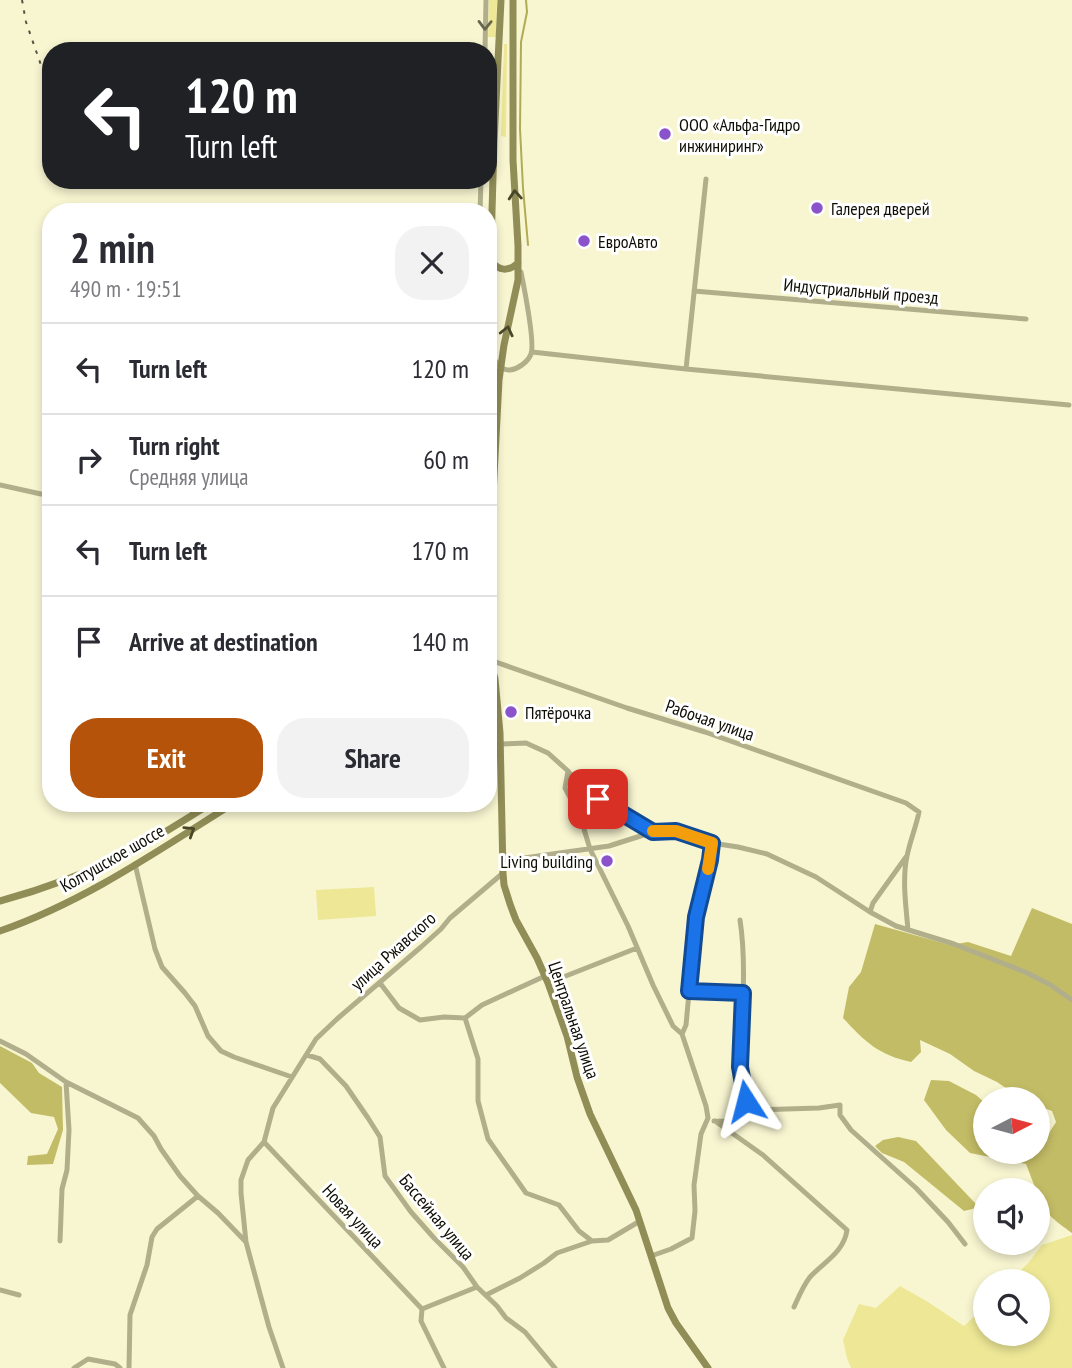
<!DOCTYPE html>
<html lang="en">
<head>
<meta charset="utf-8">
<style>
  body { margin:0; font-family:"PT Sans Narrow",sans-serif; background:#f2f2f3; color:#2b2b33; height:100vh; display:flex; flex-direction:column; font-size:26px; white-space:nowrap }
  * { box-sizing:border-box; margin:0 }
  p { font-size:23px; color:#7c7c81 }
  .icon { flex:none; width:38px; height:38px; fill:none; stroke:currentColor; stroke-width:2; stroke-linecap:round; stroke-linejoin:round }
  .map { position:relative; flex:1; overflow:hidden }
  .side { position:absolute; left:42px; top:203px; width:455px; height:609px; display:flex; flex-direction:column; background:#fff; border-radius:28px; box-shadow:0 4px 10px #0003 }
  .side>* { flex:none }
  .hud { position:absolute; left:42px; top:42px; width:455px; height:147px; border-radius:28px; box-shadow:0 4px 10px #0003; background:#202124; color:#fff; overflow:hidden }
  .needle { width:46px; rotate:84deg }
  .controls { position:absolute; left:973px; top:1087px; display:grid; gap:14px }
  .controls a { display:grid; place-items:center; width:77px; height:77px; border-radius:50%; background:#fff; box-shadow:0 4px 10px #0003; font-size:35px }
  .pin { position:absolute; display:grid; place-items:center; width:60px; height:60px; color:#fff; margin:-30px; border-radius:14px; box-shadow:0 4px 10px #0006 }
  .me { position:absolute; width:77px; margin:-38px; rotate:351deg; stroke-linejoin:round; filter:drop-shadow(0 0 5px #0008) }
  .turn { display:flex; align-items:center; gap:24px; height:147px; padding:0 28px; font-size:32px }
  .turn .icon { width:91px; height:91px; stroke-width:2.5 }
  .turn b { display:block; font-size:49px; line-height:60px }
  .round { display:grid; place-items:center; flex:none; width:74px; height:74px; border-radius:28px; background:#f2f2f3 }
  .head { display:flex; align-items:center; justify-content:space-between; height:119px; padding:0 28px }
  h1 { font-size:42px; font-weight:800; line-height:52px }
  .primary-button { display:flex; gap:14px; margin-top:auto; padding:14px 28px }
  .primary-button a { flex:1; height:80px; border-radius:28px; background:#b45309; color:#fff; font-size:28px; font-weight:800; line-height:80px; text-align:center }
  .primary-button a+a { background:#f2f2f3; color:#2b2b33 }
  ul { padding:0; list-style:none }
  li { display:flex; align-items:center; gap:21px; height:91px; padding:0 28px; border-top:2px solid #e1e1e2 }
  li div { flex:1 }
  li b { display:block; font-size:26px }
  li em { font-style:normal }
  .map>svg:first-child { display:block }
</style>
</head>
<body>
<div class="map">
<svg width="1072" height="1368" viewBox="0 0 1072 1368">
  <rect width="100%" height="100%" fill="#f8f6d1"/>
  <path fill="#ede796" d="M489,0H497L496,37H488Z
    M504,44H507L506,137L501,136Z
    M374,887L376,916L318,920L316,890Z
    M1072,1235V1368H851L847,1358L843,1340L859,1304L876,1308L900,1286L928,1302L964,1326L985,1306V1334H1038V1281H1010L1029,1262L1042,1245Z"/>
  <path fill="#c3bc66" d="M1032,908L1072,924V1233C1057,1222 1038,1210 1038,1190H1036L1026,1164L970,1153L946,1130L924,1100L931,1080L949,1081L976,1095L985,1103V1152H1038V1142L1046,1138L1056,1122L1052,1111L1038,1106V1099H1022L997,1082L974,1071L950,1054L920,1040L921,1052L911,1062C879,1055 865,1042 843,1018L849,987L861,972L875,924L950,945L968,942L1011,956Z
    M0,1046L32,1063L39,1073L62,1087L63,1130L53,1164L27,1165L28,1156L47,1154L58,1129L54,1117L31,1113L0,1083Z
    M898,1137L916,1141L976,1204V1208L964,1211L904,1162L882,1153L875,1146L883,1140Z"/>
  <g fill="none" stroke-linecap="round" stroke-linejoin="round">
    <path stroke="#b2ab55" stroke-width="2" d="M526,0L527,12L521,42L520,129L523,188L528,245"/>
    <path stroke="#b1af8b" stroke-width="5" d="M485,51L486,0
      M480,212L481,180
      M694,291L1026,319
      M489,347C492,356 498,371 510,370C518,369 528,362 531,354C535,343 524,287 521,272
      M532,352L686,369L1069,405
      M686,369L706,179
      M0,485L41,494H51
      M490,660L627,708L705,732L906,803L919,812C916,827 910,841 907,856C902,880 906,906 908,930
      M501,744L526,743L548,753L568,771L582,788L653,832L676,831L712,843L738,847L767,854L816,877L870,912L896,926L954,944L1025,972L1049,984L1072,1000
      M568,771L565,788L580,816L590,849L628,926L653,985L673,1026L682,1034L706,1106L708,1118L701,1134L694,1185L695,1211L692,1238L671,1249L651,1256
      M503,861L609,846L653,832
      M135,864L155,949L162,967L185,993L195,1006L208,1036L221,1051L234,1057L292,1077
      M870,912L873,903L906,857
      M380,983L399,1008L420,1020L444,1017L465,1018L482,1005L545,976
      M548,983L637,948
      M689,991L743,993
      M465,1018L478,1059V1101L488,1139L526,1193L559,1205L579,1231L592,1241L608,1240L640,1221
      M682,1034L686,1025L696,917L710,860L712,843
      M0,1041L26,1054L66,1082L138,1118L154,1136L161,1149L180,1176L198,1196L218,1213L245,1241
      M307,1055L320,1059L346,1086L368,1118L380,1137L385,1176L411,1212L434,1238L463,1267L477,1287L497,1306L506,1318L525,1332L555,1368
      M750,1110L819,1108L840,1105V1115L851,1130L916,1188L948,1222L965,1244
      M714,1121C728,1122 741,1121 750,1110C737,1081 741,1049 742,1018C744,986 745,952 740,920
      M715,1121L763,1155L847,1230C844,1252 824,1262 810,1277C803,1286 799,1296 794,1307
      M264,1142L422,1309
      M60,1241L62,1189L67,1170L69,1130L66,1082
      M0,1290L19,1295
      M486,1295L520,1278L544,1263L557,1253L592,1241
      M74,1368L88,1359L115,1364L120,1368
      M129,1368L130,1315L147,1265L152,1237L157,1229L198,1196
      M283,1368L269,1327L246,1242L241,1193V1180L248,1160L264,1142L273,1108L316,1039L337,1019L421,947L441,929L450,918L503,873
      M444,1368L421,1321L422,1309L477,1287"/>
    <path stroke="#918d57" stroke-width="7" d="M491,261C499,271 508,272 518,263
      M488,351L494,142L501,0
      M488,546L492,514L499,380L504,345L518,280V246L513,160V0
      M488,660H490L495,679L500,733L503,873L504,885L510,904L516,920L537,958L548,983L567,1036L577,1077L590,1114L636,1210L668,1308L676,1323L708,1368
      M0,901C44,889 87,873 128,853C157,838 184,820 212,803
      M0,931C84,902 159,850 234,803"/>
    <path stroke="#555442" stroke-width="2" stroke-dasharray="3.5 7" stroke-linecap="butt" d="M22,0L26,22L42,68L51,76"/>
  </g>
  <defs><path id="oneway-chevron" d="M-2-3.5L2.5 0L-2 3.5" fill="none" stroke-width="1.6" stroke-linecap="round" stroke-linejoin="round" transform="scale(1.75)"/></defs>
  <use stroke="#68664e" href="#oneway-chevron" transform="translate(485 25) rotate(91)"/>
  <g stroke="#494729">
    <use href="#oneway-chevron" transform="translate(515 195) rotate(-94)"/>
    <use href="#oneway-chevron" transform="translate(507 331) rotate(-77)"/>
    <use href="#oneway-chevron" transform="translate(190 831) rotate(-32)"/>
  </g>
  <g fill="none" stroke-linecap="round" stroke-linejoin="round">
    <defs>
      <path id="route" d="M598,799L653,832L676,831L712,843L710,860L696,917L689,991L743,993L740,1067L746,1101"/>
    </defs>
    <use href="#route" stroke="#114b97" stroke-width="18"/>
    <use href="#route" stroke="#1a73e8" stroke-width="12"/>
    <path stroke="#f59e0b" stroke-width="12" d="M653,831H676L712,843L708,869"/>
  </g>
  <g fill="#8a53cb" stroke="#fff" stroke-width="2.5">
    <circle cx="665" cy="134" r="7"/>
    <circle cx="817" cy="208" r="7"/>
    <circle cx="584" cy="241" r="7"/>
    <circle cx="511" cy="712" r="7"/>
    <circle cx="607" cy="861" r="7"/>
  </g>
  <g text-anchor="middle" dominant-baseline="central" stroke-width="6" stroke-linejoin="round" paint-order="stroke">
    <g font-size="18" fill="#0e0d03" stroke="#fff" text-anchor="start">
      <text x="679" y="124">ООО «Альфа-Гидро<tspan x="679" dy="21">инжиниринг»</tspan></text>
      <text x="831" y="208">Галерея дверей</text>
      <text x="598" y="241">ЕвроАвто</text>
      <text x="525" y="712">Пятёрочка</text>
      <text x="593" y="861" text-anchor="end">Living building</text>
    </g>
    <g font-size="18" fill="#0e0d03" stroke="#fff">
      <text transform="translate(861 291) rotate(5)">Индустриальный проезд</text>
      <text transform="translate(710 720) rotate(19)">Рабочая улица</text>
      <text transform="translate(112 858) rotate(-30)">Колтушское шоссе</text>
      <text transform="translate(393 951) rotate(-42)">улица Ржавского</text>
      <text transform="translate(574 1020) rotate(71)">Центральная улица</text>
      <text transform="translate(353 1216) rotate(47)">Новая улица</text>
      <text transform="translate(437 1217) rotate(50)">Бассейная улица</text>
    </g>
  </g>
</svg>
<div class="controls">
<a><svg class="needle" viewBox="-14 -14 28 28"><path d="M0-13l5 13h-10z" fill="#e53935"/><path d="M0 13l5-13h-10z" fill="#7c7c81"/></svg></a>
<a><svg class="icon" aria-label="sound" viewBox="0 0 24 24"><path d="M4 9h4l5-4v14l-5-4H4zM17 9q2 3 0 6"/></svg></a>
<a><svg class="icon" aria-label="search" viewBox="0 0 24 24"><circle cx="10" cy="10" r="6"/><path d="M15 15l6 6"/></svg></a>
</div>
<div class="pin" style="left:598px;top:799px;background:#d93025"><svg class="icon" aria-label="arrive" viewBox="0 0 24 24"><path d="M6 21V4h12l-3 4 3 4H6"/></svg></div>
<svg class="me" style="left:746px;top:1101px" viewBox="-20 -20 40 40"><path d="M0-17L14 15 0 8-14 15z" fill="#1a73e8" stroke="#fff" stroke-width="4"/></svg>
<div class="hud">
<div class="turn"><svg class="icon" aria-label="left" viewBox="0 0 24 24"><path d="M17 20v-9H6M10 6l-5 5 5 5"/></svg><div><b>120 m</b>Turn left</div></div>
</div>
<section class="side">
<div class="head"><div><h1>2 min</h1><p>490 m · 19:51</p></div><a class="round"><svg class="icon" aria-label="close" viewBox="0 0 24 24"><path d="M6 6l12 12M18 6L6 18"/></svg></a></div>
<ul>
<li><svg class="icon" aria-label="left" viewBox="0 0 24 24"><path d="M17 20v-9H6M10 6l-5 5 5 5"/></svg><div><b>Turn left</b></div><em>120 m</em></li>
<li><svg class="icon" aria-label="right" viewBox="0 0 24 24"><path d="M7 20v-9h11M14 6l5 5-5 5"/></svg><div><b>Turn right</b><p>Средняя улица</p></div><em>60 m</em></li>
<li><svg class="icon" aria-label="left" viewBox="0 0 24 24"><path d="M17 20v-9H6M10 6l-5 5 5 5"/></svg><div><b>Turn left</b></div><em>170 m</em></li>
<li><svg class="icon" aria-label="arrive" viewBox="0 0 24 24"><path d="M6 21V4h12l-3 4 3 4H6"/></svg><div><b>Arrive at destination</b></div><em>140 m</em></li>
</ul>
<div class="primary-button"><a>Exit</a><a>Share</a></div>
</section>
</div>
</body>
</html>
